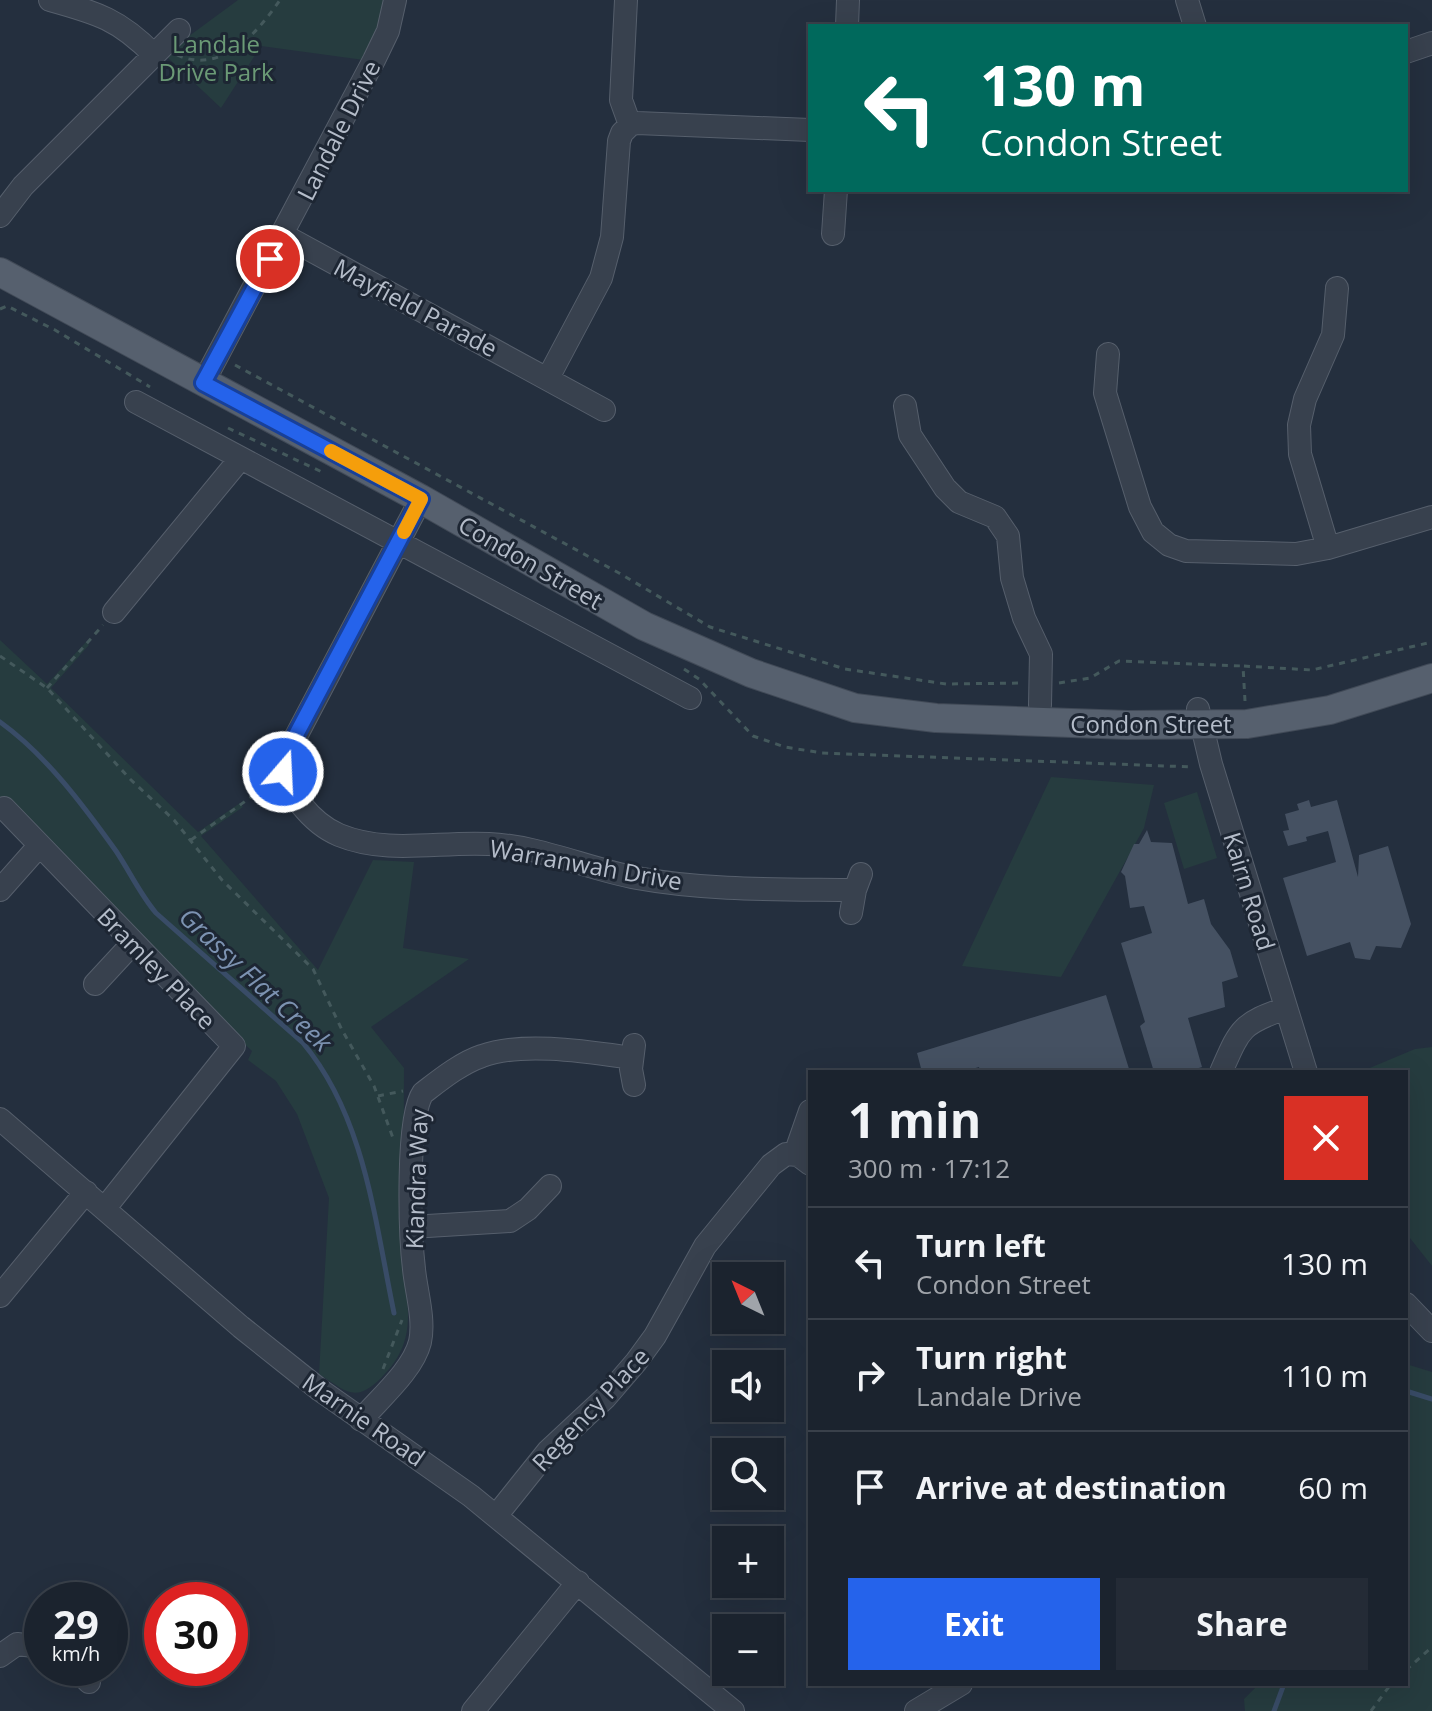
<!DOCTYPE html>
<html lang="en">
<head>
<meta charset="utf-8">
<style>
  body { margin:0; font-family:"Open Sans",sans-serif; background:#242b36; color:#f1f3f6; height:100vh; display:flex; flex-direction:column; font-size:30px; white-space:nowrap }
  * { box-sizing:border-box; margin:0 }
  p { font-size:26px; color:#a0a4aa }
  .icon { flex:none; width:44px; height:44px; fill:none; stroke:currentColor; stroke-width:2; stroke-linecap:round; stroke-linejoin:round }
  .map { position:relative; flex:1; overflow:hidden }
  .details { position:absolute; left:808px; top:1070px; width:600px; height:616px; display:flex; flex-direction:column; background:#1b232e; border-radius:0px; box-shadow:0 8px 32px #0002,0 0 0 2px #39404a }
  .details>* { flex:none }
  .banner { position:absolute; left:808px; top:24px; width:600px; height:168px; border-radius:0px; box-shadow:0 8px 32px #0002,0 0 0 2px #39404a; background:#00695c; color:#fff; overflow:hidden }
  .needle { width:52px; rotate:317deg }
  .controls { position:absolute; left:712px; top:1262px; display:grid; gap:16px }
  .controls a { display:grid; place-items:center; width:72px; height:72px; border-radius:0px; background:#1b232e; box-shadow:0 8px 32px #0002,0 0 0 2px #39404a; font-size:40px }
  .speed { position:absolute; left:24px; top:1582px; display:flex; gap:16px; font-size:40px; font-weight:700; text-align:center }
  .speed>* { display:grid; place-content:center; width:104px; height:104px; border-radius:50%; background:#1b232e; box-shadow:0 8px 32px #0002,0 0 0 2px #39404a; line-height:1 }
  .speed small { font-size:20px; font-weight:400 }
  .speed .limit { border:12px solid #d22; background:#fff; color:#111 }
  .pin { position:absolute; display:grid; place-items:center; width:68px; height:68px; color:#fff; margin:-34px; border:4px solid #fff; border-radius:50%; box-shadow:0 2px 8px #0007 }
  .me { position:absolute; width:88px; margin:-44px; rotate:19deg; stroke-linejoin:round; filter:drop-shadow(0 0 6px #0008) }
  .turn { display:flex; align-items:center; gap:28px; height:168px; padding:0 40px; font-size:36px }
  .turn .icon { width:104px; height:104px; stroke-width:2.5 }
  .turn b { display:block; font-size:56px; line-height:68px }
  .round { display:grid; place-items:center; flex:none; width:84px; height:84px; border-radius:0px; background:#242b36 }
  .head { display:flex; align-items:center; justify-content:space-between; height:136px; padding:0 40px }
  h1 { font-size:48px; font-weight:700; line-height:60px }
  .action { display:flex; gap:16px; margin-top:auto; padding:16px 40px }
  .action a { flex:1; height:92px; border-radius:0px; background:#2563eb; color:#fff; font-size:32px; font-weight:700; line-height:92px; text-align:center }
  .action a+a { background:#242b36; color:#f1f3f6 }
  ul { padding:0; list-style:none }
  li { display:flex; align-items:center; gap:24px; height:112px; padding:0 40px; border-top:2px solid #39404a }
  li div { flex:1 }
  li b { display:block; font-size:30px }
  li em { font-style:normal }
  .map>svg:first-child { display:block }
</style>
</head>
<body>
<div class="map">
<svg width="1432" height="1711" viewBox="0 0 1432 1711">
  <rect width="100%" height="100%" fill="#242f3e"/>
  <path fill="#263c3f" d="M238,0H385L377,33L364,60L261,46L221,108L168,58L185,39Z
    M0,640L47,684L86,642L89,645L51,688L198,832L240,803L243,807L201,836L318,970L373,860L414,862L403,948L469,959L371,1027L404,1068C404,1125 403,1182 402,1240C401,1293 426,1334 381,1378C355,1404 346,1391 319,1374L329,1198L297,1114L276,1081L248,1060L252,1051L173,976L6,797L0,801Z
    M1051,777L1154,785L1144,828L1061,977L962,966Z
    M1197,792L1217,858L1184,869L1164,803Z
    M1432,1047V1266L1406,1233V1072H1360L1415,1049Z
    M1406,1364L1432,1372V1711H1245L1244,1699L1259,1684H1406Z"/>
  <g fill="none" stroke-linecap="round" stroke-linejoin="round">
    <path stroke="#394c67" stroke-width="5" d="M0,722C46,755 83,805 116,851C130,872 140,894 156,913L303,1043C365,1117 375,1222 394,1313
      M1406,1391L1432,1399
      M1274,1711L1284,1684"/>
  </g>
  <path fill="#455162" d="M1309,800L1311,807L1337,800L1358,877L1359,855L1388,846L1411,924L1401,948L1376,946L1370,960L1355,958L1350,942L1307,956L1283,878L1336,862L1328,831L1306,837L1307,841L1288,846L1283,831L1289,830L1285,814L1299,810L1297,804Z
    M1147,830L1151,842L1172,843L1188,904L1204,899L1211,924L1230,950L1238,977L1222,982L1225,1007L1188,1018L1202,1067L1186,1072H1154L1140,1026L1145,1022L1121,943L1152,933L1144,906L1130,908L1125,876L1121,872L1134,844H1139Z
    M1106,995L1130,1072H980L979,1067L962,1072H922L917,1053Z"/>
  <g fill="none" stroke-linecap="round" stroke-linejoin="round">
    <defs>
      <path id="minor" d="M626,0L621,100L630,125
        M1187,0L1195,26
        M847,26L848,0
        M1406,52L1432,43
        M154,55L179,30
        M630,125L637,123L810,130
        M0,216L23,186L154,55C119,19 97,13 50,0
        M833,234L836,190
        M283,235L604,410
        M1108,354L1105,393L1140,507L1153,532L1169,545L1186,551L1296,554L1328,548L1432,517
        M548,378L601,278L612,237L619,141L622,133L630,125
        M203,383L374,60L388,31L395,0
        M136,402L690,698
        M905,406L910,435L945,488L959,502L995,517L1008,536L1012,578L1024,618L1041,654L1040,705
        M421,499L283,761C283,790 313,824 339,835C388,855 439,841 489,844C539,846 588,869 637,878C708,891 783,889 855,890L861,874
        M1328,548L1300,454L1299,425L1305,399L1333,335L1337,288
        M114,612L240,459
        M1198,709L1211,764L1306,1072
        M4,808L234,1046L105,1208
        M0,890L39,846
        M851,913L855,890
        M95,984L132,944
        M1221,1072C1240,1029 1240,1024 1286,1008
        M634,1085L631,1069L634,1045
        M0,1119L241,1327L320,1390L471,1496L733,1711
        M795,1154L810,1111
        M411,1227L510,1221L528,1209L550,1186
        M0,1296L86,1192
        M1406,1304L1432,1331
        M361,1420C380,1398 413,1370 420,1342C425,1319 416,1291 414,1269C410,1236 406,1117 423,1093C440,1080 461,1063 482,1056C523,1041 589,1052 632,1058
        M496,1516L548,1451L605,1398L636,1362L655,1336L705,1246L771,1165L786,1154L798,1155L810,1164
        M0,1656L17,1644L42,1647
        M75,1668L89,1682
        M473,1711L578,1582
        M916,1711L961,1684"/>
      <path id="major" d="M0,272L421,499L644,626L751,673L855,708L936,718L1128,725L1247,724L1330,710L1432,678"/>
    </defs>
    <use href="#minor" stroke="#565f6c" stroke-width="24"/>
    <use href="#major" stroke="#414a57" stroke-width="30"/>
    <path stroke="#44595c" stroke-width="3" stroke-dasharray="6 6" stroke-linecap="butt" d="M177,55C222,75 257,33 280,0
      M0,309L7,306L55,330L150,387
      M235,365L619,573L710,627L845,669L946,684L1024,683
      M228,428L322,472
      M0,656L47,688L130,779L174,820L222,880L313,969L342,1030L374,1086L393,1138
      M684,669L699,679L753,736L785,747L822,753L1193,767
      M1059,683L1090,678L1119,661L1243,666
      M47,688L103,625
      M1245,701L1243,666L1312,670L1432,642
      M191,840L268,785
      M378,1096L403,1091
      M383,1369L402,1320
      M1406,1670L1432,1647
      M1371,1711L1391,1684"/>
    <use href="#minor" stroke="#38414e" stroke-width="22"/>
    <use href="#major" stroke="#56606e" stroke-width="28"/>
  </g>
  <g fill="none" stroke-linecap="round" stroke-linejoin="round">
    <defs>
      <path id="route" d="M270,259L203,383L421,499L289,748L283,761V772"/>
    </defs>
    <use href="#route" stroke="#184099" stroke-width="20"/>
    <use href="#route" stroke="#2563eb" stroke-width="14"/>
    <path stroke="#f59e0b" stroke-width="14" d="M331,451L421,499L404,532"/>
  </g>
  <g text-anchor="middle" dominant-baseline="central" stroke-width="6" stroke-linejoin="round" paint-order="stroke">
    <g font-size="24" fill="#6b9a76" stroke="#1d2633">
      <text x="216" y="43">Landale<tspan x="216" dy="28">Drive Park</tspan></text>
    </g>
    <g font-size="24" fill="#b4bcc9" stroke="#1d2633">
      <text transform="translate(338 130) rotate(-63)">Landale Drive</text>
      <text transform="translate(416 307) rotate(28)">Mayfield Parade</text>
      <text transform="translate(531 562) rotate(30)">Condon Street</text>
      <text x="1151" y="723">Condon Street</text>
      <text transform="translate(586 864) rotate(10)">Warranwah Drive</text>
      <text transform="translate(1250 891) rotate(73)">Kairn Road</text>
      <text transform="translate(157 968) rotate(46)">Bramley Place</text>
      <text transform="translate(416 1179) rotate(-88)">Kiandra Way</text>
      <text transform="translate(590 1409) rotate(-47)">Regency Place</text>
      <text transform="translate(364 1419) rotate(35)">Marnie Road</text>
    </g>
    <g font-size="26" font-style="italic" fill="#7c92b1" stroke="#1d2633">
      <text transform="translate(256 979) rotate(43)">Grassy Flat Creek</text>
    </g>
  </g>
</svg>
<div class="controls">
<a><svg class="needle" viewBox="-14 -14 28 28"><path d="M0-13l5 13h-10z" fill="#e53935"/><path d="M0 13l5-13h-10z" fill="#a0a4aa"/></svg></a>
<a><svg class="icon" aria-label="sound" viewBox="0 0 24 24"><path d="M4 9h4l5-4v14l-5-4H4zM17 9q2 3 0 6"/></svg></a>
<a><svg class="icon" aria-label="search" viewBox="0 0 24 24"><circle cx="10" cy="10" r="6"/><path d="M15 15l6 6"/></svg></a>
<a>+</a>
<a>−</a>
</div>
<div class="speed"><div>29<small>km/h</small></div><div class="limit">30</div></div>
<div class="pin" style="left:270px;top:259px;background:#d93025"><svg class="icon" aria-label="arrive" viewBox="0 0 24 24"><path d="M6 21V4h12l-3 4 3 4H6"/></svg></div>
<svg class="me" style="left:283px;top:772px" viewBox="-20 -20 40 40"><circle r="17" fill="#2563eb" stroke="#fff" stroke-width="3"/><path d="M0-11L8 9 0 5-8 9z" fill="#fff"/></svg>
<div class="banner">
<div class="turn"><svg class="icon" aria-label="left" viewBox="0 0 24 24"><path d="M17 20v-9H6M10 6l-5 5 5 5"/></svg><div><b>130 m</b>Condon Street</div></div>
</div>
<section class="details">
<div class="head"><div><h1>1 min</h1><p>300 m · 17:12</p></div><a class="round" style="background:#d93025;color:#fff"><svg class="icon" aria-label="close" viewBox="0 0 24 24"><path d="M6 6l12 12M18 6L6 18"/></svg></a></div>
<ul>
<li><svg class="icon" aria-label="left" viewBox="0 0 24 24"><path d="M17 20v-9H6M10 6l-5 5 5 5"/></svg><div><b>Turn left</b><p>Condon Street</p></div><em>130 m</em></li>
<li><svg class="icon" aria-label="right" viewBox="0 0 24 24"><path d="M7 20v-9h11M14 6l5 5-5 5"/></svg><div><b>Turn right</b><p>Landale Drive</p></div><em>110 m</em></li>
<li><svg class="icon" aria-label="arrive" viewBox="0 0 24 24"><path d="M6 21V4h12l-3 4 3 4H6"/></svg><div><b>Arrive at destination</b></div><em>60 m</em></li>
</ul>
<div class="action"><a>Exit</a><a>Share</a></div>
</section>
</div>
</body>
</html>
